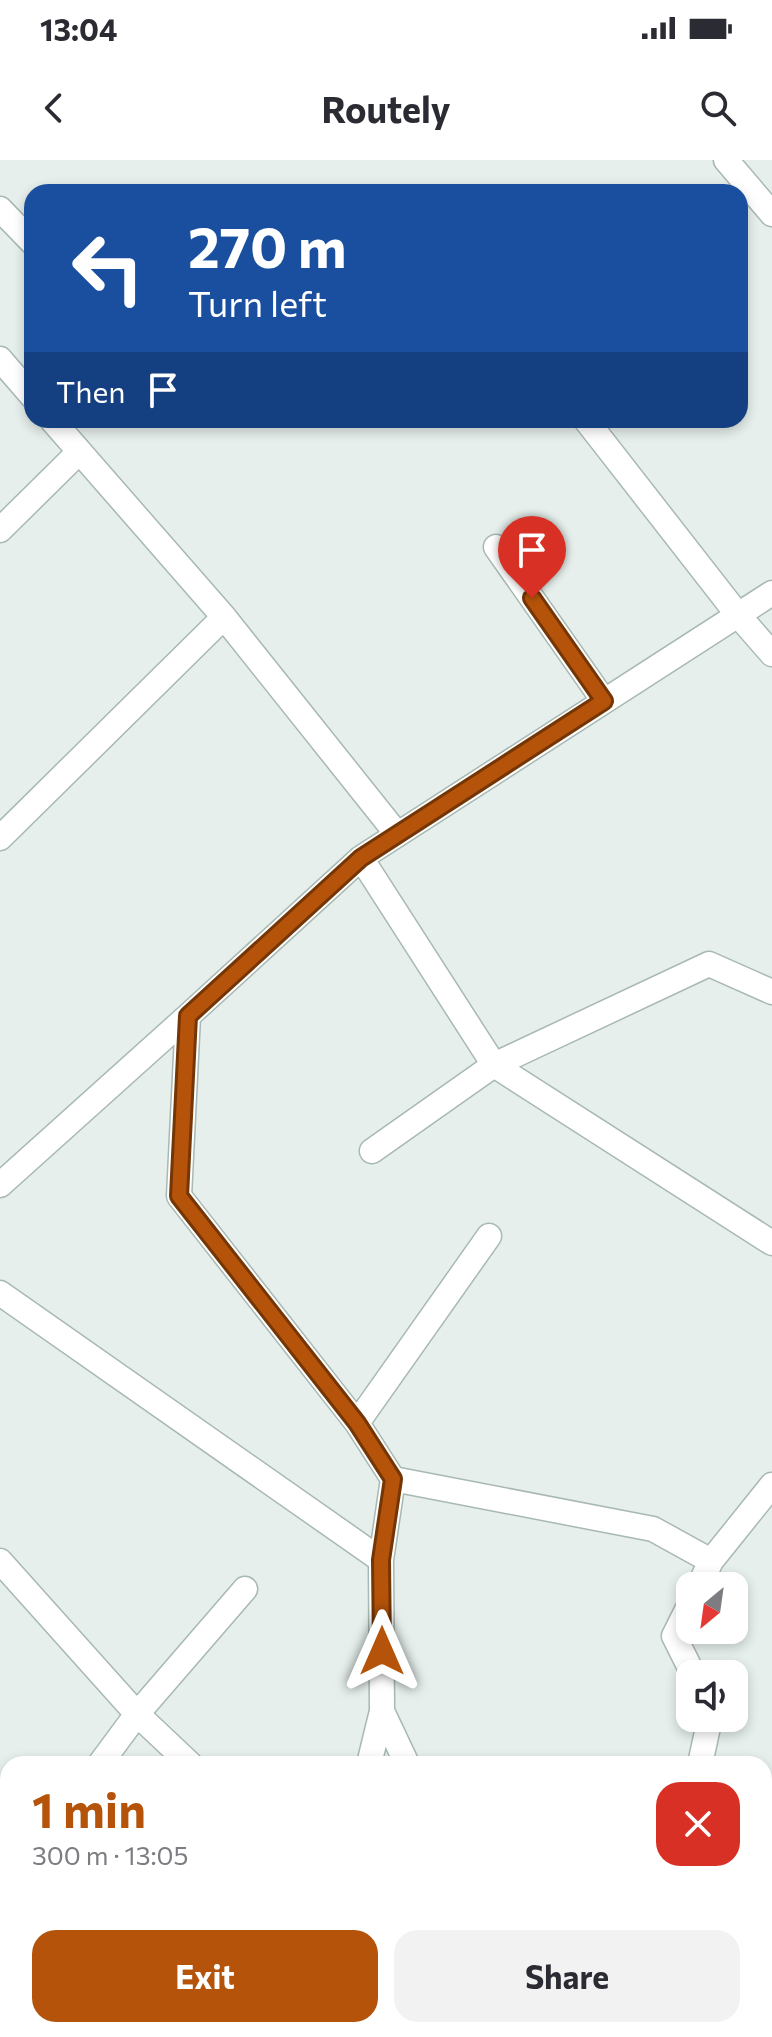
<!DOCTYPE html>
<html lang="en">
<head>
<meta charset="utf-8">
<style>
  body { margin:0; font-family:Commissioner,sans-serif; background:#f2f2f3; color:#2b2b33; height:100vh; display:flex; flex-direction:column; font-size:30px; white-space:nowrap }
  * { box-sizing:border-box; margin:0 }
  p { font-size:26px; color:#7c7c81 }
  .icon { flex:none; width:44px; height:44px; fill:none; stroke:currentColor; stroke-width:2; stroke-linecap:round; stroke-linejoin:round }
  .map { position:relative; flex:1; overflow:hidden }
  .details { position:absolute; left:0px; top:1596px; width:772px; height:282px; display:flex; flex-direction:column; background:#fff; border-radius:24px 24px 0 0; box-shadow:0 4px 12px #0003 }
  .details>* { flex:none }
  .banner { position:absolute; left:24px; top:24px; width:724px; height:244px; border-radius:24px; box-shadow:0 4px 12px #0003; background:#1a4fa0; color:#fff; overflow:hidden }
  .needle { width:52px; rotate:209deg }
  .buttons { position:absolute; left:676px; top:1412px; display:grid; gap:16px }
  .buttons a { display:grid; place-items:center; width:72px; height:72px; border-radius:16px; background:#fff; box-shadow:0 4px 12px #0003; font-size:40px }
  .pin { position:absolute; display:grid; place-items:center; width:68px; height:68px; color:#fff; margin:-82px -34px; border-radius:50% 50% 50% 0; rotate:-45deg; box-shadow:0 0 8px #0007 }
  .pin .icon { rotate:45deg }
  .me { position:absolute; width:88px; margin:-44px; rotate:0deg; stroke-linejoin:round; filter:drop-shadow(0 0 6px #0008) }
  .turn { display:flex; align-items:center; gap:28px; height:168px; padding:0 32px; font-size:36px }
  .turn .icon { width:104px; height:104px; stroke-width:2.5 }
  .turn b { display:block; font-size:56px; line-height:68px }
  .then { display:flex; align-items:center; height:76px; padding:0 32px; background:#0003; gap:16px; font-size:30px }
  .round { display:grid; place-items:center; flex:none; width:84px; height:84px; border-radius:24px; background:#f2f2f3 }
  .summary { display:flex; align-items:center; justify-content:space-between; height:136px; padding:0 32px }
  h1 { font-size:48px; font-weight:700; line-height:60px; color:#b45309 }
  .primary-button { display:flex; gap:16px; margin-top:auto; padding:16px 32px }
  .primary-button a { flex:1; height:92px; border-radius:24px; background:#b45309; color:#fff; font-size:32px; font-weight:700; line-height:92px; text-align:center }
  .primary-button a+a { background:#f2f2f3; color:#2b2b33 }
  .status { display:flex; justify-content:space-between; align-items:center; height:56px; padding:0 40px; background:#fff; direction:ltr }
  .status svg { height:22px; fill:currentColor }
  header { display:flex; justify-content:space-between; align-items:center; height:104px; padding:0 32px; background:#fff; font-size:36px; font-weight:700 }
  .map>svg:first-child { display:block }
</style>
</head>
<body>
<div class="status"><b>13:04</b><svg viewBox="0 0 49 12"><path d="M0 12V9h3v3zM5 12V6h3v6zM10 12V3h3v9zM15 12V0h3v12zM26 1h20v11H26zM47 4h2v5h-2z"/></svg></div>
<header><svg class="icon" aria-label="back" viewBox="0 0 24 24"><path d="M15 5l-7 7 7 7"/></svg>Routely<svg class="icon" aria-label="search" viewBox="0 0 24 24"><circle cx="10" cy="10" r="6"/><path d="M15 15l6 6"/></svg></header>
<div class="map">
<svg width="772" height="1877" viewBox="0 0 772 1877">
  <rect width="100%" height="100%" fill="#e6efeb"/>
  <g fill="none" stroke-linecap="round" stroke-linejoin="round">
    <defs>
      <path id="minor" d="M726,0L772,54
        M0,49L32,82
        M0,199L32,236
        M52,260L224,457L397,674
        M586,260L738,455L772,494
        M0,370L79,292
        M496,387L604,541
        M0,678L224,457
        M361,698L494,905L772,1083
        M188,856L179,1036L357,1263L393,1319L381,1400L382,1551L407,1604
        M372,991L494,905L709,804L772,832
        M0,1025L188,856L361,698L772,433
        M0,1133L381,1400
        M357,1263L489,1076
        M393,1319L653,1369L711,1401
        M0,1401L137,1554L190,1604
        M699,1426L711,1401L772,1325
        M690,1444L674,1476L693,1514
        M100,1604L137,1554L245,1429
        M369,1604L382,1551
        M700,1604L710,1558
        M0,1739L8,1728
        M764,1852L772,1834
        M169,1877L175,1870
        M301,1877L303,1870
        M383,1877L385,1870
        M572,1877L574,1870
        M753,1877L756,1870"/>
    </defs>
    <use href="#minor" stroke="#a8b8b2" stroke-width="27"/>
    <use href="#minor" stroke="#fff" stroke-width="24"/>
  </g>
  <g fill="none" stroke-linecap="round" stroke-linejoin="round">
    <defs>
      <path id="route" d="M382,1491L381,1400L393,1319L357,1263L179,1036L188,856L361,698L604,541L532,438"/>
    </defs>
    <use href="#route" stroke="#753606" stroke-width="20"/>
    <use href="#route" stroke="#b45309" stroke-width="14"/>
  </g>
</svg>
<div class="buttons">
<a><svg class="needle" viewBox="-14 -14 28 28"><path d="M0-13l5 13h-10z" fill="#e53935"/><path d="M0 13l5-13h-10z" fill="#7c7c81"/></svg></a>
<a><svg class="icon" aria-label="sound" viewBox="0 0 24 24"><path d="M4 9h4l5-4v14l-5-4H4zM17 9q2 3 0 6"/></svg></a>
</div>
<div class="pin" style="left:532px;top:438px;background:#d93025"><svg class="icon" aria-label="arrive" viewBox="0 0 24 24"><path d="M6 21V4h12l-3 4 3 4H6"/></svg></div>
<svg class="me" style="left:382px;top:1491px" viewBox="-20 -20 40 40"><path d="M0-17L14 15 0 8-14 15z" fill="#b45309" stroke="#fff" stroke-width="4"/></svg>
<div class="banner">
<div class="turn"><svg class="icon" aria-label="left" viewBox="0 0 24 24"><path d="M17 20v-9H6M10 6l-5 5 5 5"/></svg><div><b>270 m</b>Turn left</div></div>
<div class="then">Then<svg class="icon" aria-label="arrive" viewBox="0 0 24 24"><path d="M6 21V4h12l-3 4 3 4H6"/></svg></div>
</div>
<section class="details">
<div class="summary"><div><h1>1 min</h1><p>300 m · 13:05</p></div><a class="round" style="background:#d93025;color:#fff"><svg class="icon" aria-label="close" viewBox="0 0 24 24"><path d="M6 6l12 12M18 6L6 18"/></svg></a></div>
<div class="primary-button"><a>Exit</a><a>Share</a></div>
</section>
</div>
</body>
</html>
